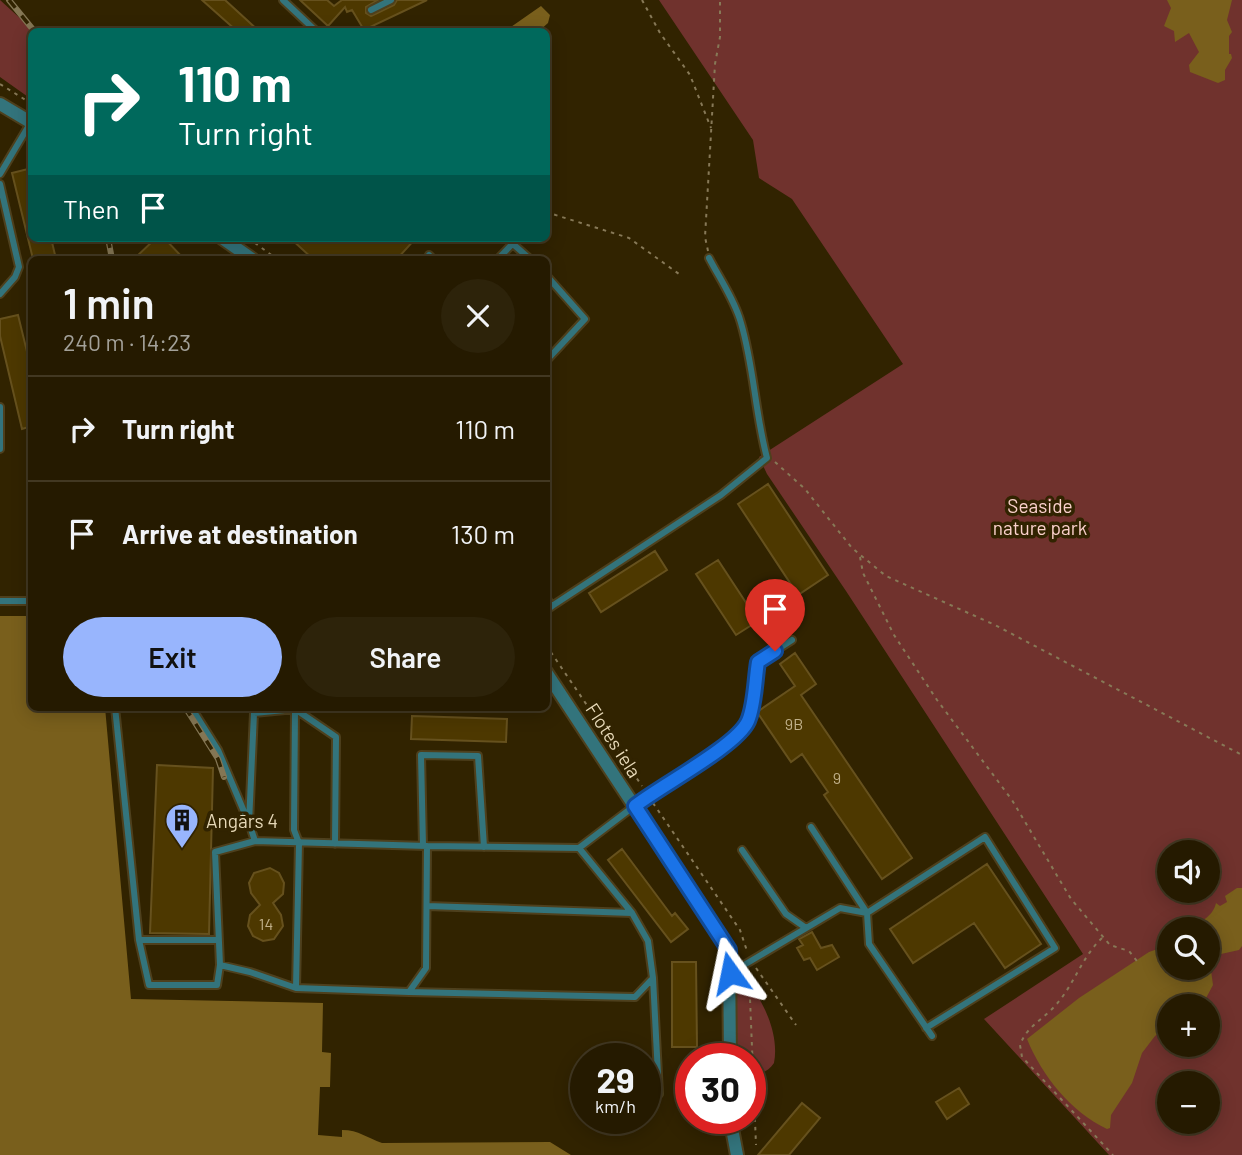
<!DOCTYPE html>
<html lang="en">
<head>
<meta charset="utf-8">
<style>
  body { margin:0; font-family:Barlow,sans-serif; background:#2d230a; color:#f1f3f6; height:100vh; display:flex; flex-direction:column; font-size:26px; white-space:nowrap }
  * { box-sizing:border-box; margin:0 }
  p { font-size:23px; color:#a3a199 }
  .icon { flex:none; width:38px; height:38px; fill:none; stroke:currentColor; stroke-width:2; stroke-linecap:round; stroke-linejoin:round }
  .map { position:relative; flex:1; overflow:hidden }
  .sheet { position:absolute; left:28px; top:256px; width:522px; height:455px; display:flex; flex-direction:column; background:#251a00; border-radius:10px; box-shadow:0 4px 18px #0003,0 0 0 2px #423822 }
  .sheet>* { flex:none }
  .guide { position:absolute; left:28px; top:28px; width:522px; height:214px; border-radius:10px; box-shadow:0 4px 18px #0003,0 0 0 2px #423822; background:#00695c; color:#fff; overflow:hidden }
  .buttons { position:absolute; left:1157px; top:840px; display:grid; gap:14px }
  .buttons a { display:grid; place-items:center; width:63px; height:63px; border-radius:50%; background:#251a00; box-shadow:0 4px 18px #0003,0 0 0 2px #423822; font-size:35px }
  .speed { position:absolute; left:570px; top:1043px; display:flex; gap:14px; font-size:35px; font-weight:700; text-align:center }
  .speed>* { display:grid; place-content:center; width:91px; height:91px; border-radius:50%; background:#251a00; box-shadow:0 4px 18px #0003,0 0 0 2px #423822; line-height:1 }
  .speed small { font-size:18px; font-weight:400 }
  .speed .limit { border:10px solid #d22; background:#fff; color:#111 }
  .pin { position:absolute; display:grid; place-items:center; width:60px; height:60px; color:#fff; margin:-72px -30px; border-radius:50% 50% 50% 0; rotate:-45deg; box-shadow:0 0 7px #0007 }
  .pin .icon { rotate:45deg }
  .me { position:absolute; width:77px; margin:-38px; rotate:348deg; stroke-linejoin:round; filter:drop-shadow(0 0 5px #0008) }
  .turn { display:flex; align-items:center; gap:24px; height:147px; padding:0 35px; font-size:32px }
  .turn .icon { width:91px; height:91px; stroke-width:2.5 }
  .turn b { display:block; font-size:49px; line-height:60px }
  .then { display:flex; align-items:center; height:66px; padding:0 35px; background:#0003; gap:14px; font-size:26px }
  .round { display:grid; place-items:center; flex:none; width:74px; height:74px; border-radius:37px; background:#2d230a }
  .head { display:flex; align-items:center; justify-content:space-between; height:119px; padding:0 35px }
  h1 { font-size:42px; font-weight:600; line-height:52px }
  .cta { display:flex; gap:14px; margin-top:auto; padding:14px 35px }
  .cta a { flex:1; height:80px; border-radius:42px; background:#98b5fd; color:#111; font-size:28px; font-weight:600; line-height:80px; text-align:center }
  .cta a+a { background:#2d230a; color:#f1f3f6 }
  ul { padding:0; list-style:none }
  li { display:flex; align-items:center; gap:21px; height:105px; padding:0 35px; border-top:2px solid #423822 }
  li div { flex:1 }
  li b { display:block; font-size:26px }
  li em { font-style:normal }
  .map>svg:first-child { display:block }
</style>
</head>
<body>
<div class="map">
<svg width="1242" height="1155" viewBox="0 0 1242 1155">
  <rect width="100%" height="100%" fill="#312300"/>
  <path fill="#70322d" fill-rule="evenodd" d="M0,0L34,31L32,32L31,99L0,77Z
    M659,0H1242V1155H1109L984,1019L1083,954L846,591L767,474L759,457L903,364L792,199L759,178L753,140ZM1169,852H1208V891H1169ZM1169,929H1208V968H1169ZM1169,1006H1208V1045H1169ZM1169,1083H1208V1122H1169Z
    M740,973C761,995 780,1032 774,1063C768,1072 761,1074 751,1074V1059H737L734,983V977Z"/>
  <path fill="#795f1c" d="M1167,0H1232L1227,20L1232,32L1229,36V54H1231L1232,58L1225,70V80L1218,83L1190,72L1189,65L1199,52L1189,33L1175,42L1174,31L1164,26L1171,8Z
    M541,6L550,15L548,23L539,31H505Z
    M0,616H31L32,707H105L131,999L323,1003L322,1052L331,1053L330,1087H320L318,1135L342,1137V1130C359,1130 367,1138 382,1143L550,1142L571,1155H0Z
    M1237,888H1242V946L1239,950L1221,954L1210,963L1213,985L1205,1000L1213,1005L1215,1014L1221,1022V1033L1214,1044L1208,1042V1006H1169V1025L1155,1036L1142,1053L1132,1083L1111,1115L1110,1128L1107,1129C1071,1112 1042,1076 1027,1039L1079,998L1149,952L1169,945V968H1208V929H1187C1199,923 1213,917 1216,903L1220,906L1227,902L1225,896Z"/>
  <path fill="#4d3800" stroke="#66511d" stroke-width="2" d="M202,0H225L260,32H238Z
    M300,0H327L334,6L342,0H378L366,7V13L371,16L394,5L397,0H427L364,30L352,10L347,12L345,7L328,26Z
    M32,168V238H51L56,259H33L12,173Z
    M156,238H164L184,259H134Z
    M290,238H416L397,259H313Z
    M18,315L32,372V426L22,429L0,336V319Z
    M768,484L828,575L798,595L738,504Z
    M655,551L667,570L601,612L589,593Z
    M718,560L758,621L736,635L696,574Z
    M795,653L816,684L801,695L912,858L882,879L824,795L828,792L802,754L791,762L757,712L795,686L780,664Z
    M412,716L507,719L506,742L411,739Z
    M157,765L213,768L209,934L150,933Z
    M622,849L672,916L675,913L688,929L671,942L608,860Z
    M987,864L1041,944L1005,968L974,923L913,963L890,929Z
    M270,868L279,873L284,883L283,894L273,903L281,915L283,926L274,939L263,941L253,936L248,926L250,915L260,905L251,893L249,883L254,873Z
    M812,932L821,948L832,945L839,957L817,970L810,958L804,960L797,948L803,945L799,939Z
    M672,962H696L697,1047H672Z
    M959,1088L969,1104L947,1119L936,1102Z
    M802,1103L820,1118L789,1155H758Z"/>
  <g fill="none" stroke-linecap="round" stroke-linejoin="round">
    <defs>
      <path id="service" d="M283,0L317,32
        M371,10L391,0
        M0,174L31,122
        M0,184L19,267L15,277L0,294
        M513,244L530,259
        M429,255L433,259
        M498,259L518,238
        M546,275L585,319L546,361
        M0,407V449
        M546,596L551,607
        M0,601H32
        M546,610L721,495L767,458C755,413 754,367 741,323C735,301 720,279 709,258
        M115,707L139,940
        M191,707L218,750L248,821
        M295,709L294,830L299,843L296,988
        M811,827L867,913L869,944L932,1036
        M255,841L249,823L254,713L295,709L336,737L335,844
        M423,846L421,755L478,756L484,847
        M427,846L255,841L215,852L220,965L250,972L296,988L409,992L426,968L427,846L579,848L654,791L722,748L748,722L758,662L792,640
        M742,850L786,914L806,928
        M427,906L632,913
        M218,940H139L149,985H217L220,965
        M744,965L840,908L867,913L985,837L1055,948L926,1028
        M653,978L659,1094
        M409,992L635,997L653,978L648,941L632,913L579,848"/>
      <path id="minor" d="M0,104L32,123
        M222,238L252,259
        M546,672L729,950L730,1059
        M730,1118L737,1155"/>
    </defs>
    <use href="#service" stroke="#4e401d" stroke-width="10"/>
    <use href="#minor" stroke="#4e401d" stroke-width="16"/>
    <path stroke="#877957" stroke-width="2" stroke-dasharray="3.5 5" stroke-linecap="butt" d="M642,0L660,33L690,75L711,128
      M0,84L32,104
      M546,212L629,238L679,274
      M248,238L277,259
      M708,251L705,237L715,64L720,37V0
      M775,462L805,489L852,548L886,576L995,625L1242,755
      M860,557L863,573L894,635L937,700L1012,800L1071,899L1110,945L1129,951L1137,961
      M546,645L642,786
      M653,803L740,930L747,951
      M1102,938C1080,959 1074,987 1052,1009C1040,1021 1026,1028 1020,1045L1022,1057L1113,1155
      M756,968L796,1025
      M749,974L756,1145"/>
    <use href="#service" stroke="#33747c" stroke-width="6"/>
    <use href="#minor" stroke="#33747c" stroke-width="12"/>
    <defs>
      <path id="rail" d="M9,0L35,32
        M108,238L112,259
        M185,707L218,759L224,777"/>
    </defs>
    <use href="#rail" stroke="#847654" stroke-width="6"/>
    <use href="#rail" stroke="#312300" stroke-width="3.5" stroke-dasharray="10" stroke-linecap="butt"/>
  </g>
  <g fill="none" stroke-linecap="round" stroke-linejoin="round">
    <defs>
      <path id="route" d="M730,973L729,950L635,806C660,786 737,746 748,721C755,705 755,680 758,662L775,651"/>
    </defs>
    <use href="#route" stroke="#114b97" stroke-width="18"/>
    <use href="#route" stroke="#1a73e8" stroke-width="12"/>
  </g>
  <defs>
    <symbol id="building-pin" viewBox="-11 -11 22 30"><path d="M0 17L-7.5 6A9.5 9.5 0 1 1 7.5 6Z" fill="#98b5fd" stroke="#312300"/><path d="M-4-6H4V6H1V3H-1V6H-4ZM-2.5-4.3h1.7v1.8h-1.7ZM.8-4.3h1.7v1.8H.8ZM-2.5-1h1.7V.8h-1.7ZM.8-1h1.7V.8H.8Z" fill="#111"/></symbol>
  </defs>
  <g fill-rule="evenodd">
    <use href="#building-pin" x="163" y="801" width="38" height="52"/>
  </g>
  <g text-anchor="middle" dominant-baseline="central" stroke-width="7" stroke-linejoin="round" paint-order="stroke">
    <g font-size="16" fill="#c0b089">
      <text x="794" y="723">9B</text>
      <text x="837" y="777">9</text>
      <text x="266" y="923">14</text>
    </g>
    <g font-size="19" fill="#fbd1cc" stroke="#312300">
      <text x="1040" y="505">Seaside<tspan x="1040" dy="22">nature park</tspan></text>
    </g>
    <g font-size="19" fill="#e6d8b7" stroke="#312300">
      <text transform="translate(614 740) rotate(57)">Flotes iela</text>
    </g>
    <g font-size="19" fill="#e6d8b7" stroke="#312300" text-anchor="start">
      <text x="206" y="820">Angārs 4</text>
    </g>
  </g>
</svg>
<div class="buttons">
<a><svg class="icon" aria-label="sound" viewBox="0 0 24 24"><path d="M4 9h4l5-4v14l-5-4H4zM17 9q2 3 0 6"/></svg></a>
<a><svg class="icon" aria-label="search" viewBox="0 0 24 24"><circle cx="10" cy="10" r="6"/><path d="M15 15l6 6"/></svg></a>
<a>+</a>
<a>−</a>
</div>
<div class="speed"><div>29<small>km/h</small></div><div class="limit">30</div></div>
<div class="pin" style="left:775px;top:651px;background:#d93025"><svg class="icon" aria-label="arrive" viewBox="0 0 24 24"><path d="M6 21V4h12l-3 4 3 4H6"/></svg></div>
<svg class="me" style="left:730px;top:973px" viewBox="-20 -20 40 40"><path d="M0-17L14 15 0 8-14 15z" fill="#1a73e8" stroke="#fff" stroke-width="4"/></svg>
<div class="guide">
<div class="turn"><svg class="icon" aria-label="right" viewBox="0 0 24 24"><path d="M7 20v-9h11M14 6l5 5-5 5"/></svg><div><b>110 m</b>Turn right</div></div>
<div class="then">Then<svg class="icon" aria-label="arrive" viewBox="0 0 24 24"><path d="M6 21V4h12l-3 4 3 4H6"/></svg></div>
</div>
<section class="sheet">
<div class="head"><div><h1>1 min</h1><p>240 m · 14:23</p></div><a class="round"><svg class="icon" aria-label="close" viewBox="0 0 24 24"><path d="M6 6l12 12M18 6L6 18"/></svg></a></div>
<ul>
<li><svg class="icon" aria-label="right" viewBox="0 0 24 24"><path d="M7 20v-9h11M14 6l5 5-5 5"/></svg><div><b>Turn right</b></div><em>110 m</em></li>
<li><svg class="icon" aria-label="arrive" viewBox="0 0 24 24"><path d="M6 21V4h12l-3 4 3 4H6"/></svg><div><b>Arrive at destination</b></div><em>130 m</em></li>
</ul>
<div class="cta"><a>Exit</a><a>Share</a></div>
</section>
</div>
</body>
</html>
